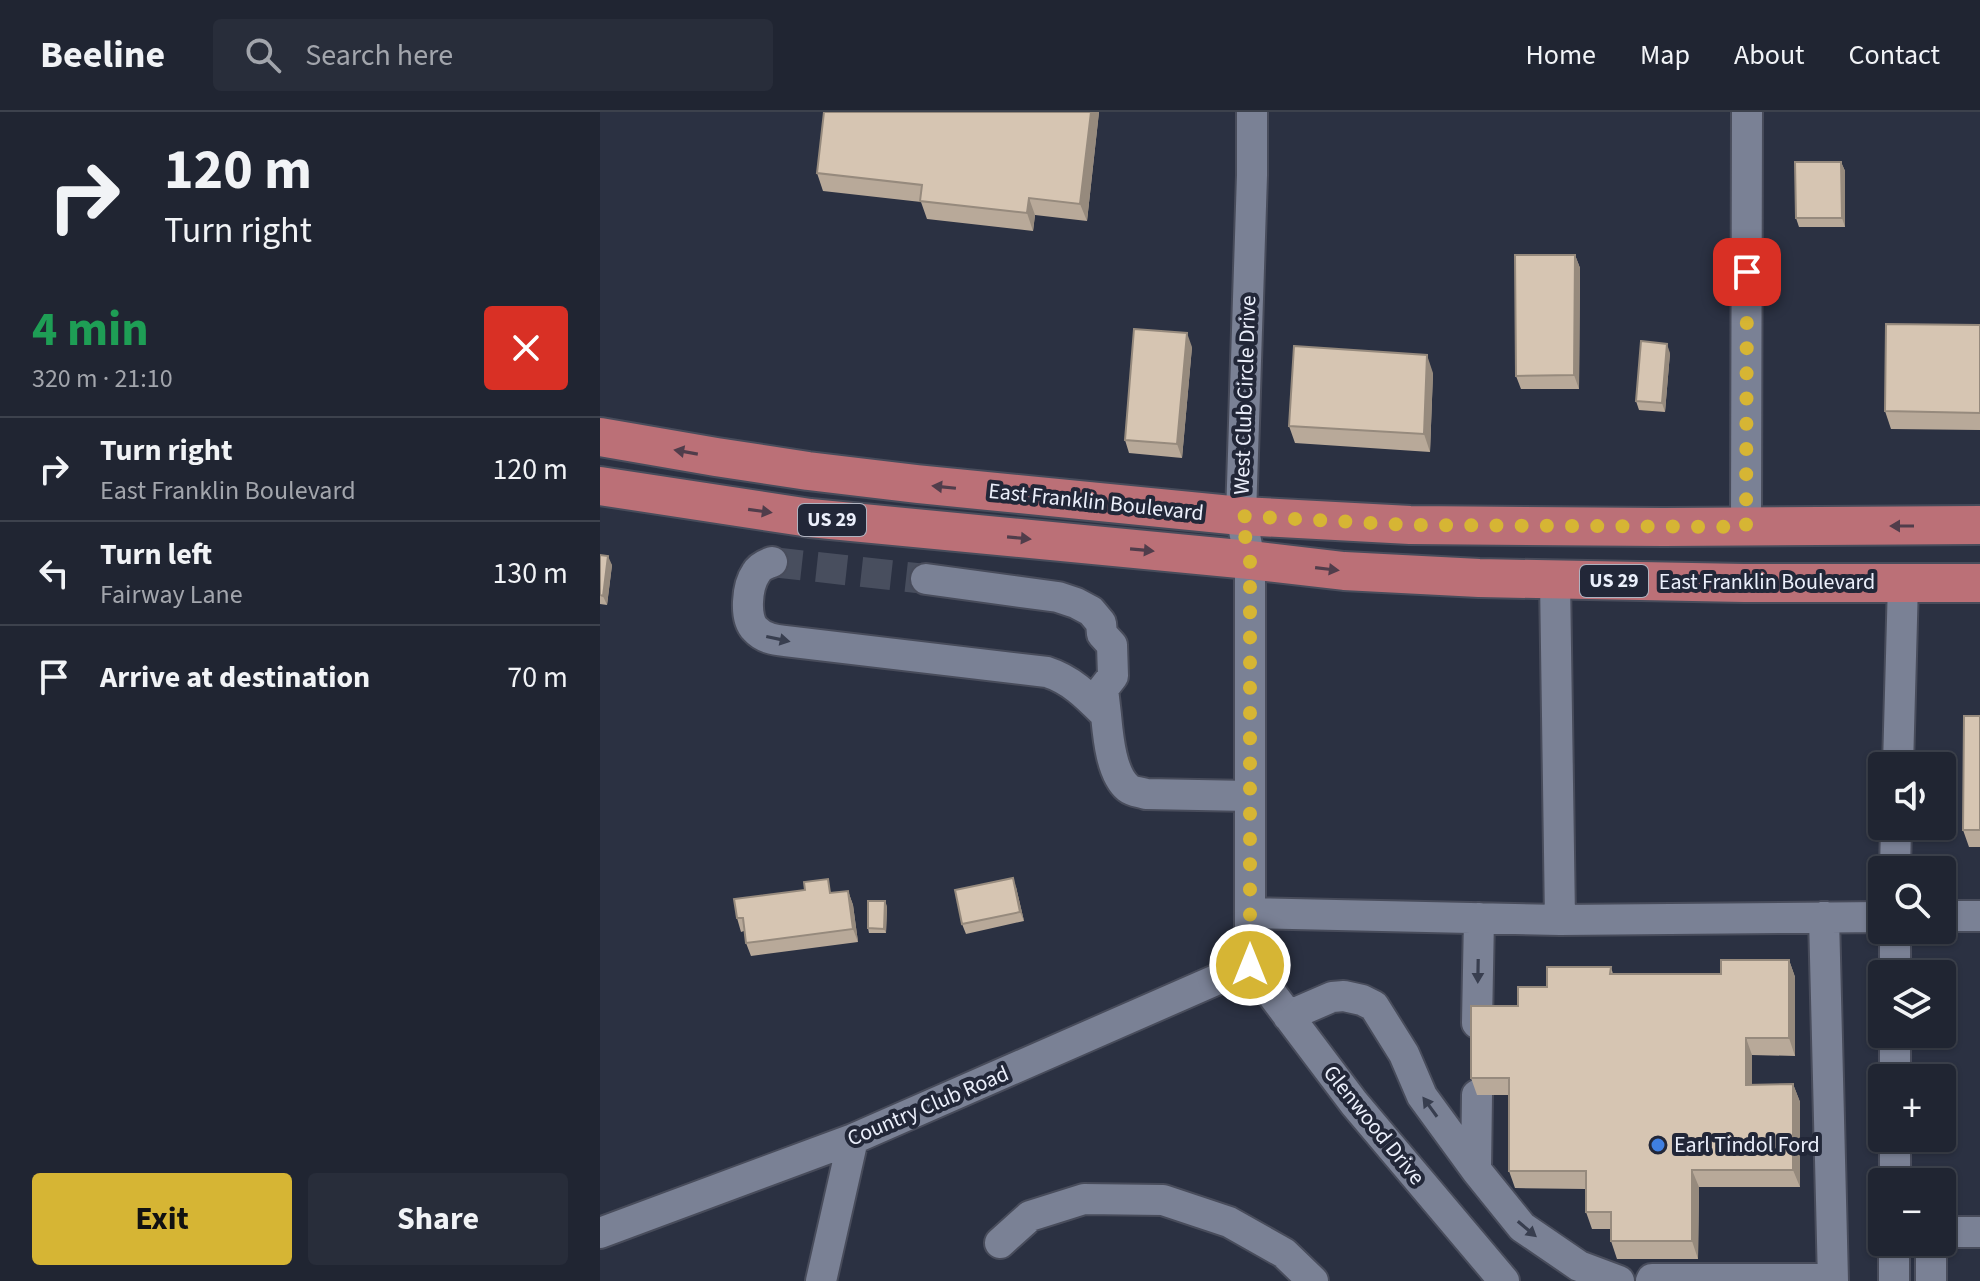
<!DOCTYPE html>
<html lang="en">
<head>
<meta charset="utf-8">
<style>
  body { margin:0; font-family:"Source Sans 3",sans-serif; background:#282d3a; color:#f1f3f6; height:100vh; display:flex; flex-direction:column; font-size:30px; white-space:nowrap }
  * { box-sizing:border-box; margin:0 }
  p { font-size:26px; color:#a2a5ac }
  .icon { flex:none; width:44px; height:44px; fill:none; stroke:currentColor; stroke-width:2; stroke-linecap:round; stroke-linejoin:round }
  .map { position:relative; flex:1; overflow:hidden }
  .panel { display:flex; flex-direction:column; background:#202532; width:600px }
  .panel>* { flex:none }
  .guide { background:#202532; color:#f1f3f6; overflow:hidden }
  .fabs { position:absolute; left:1268px; top:640px; display:grid; gap:16px }
  .fabs a { display:grid; place-items:center; width:88px; height:88px; border-radius:8px; background:#202532; box-shadow:0 2px 6px #0004,0 0 0 2px #3d424d; font-size:40px }
  .pin { position:absolute; display:grid; place-items:center; width:68px; height:68px; color:#fff; margin:-34px; border-radius:16px; box-shadow:0 4px 12px #0006 }
  .me { position:absolute; width:88px; margin:-44px; rotate:0deg; stroke-linejoin:round; filter:drop-shadow(0 0 6px #0008) }
  .turn { display:flex; align-items:center; gap:28px; height:168px; padding:0 32px; font-size:36px }
  .turn .icon { width:104px; height:104px; stroke-width:2.5 }
  .turn b { display:block; font-size:56px; line-height:68px }
  .round { display:grid; place-items:center; flex:none; width:84px; height:84px; border-radius:8px; background:#282d3a }
  .headline { display:flex; align-items:center; justify-content:space-between; height:136px; padding:0 32px }
  h1 { font-size:48px; font-weight:700; line-height:60px; color:#1e9e55 }
  .button { display:flex; gap:16px; margin-top:auto; padding:16px 32px }
  .button a { flex:1; height:92px; border-radius:8px; background:#d6b534; color:#111; font-size:32px; font-weight:700; line-height:92px; text-align:center }
  .button a+a { background:#282d3a; color:#f1f3f6 }
  ul { padding:0; list-style:none }
  li { display:flex; align-items:center; gap:24px; height:104px; padding:0 32px; border-top:2px solid #3d424d }
  li div { flex:1 }
  li b { display:block; font-size:30px }
  li em { font-style:normal }
  header { display:flex; align-items:center; gap:48px; box-sizing:border-box; height:112px; padding:0 40px; background:#202532; border-bottom:2px solid #3d424d }
  header strong { font-size:38px }
  nav { display:flex; gap:44px; margin-inline-start:auto; font-size:28px }
  .search { width:560px; height:72px; background:#282d3a; display:flex; align-items:center; gap:20px; box-sizing:border-box; padding:0 28px; border-radius:8px; color:#a2a5ac; font-size:30px }
  main { display:flex; flex:1; min-height:0 }
  .map>svg:first-child { display:block }
</style>
</head>
<body>
<header>
<strong>Beeline</strong>
<div class="search"><svg class="icon" aria-label="search" viewBox="0 0 24 24"><circle cx="10" cy="10" r="6"/><path d="M15 15l6 6"/></svg>Search here</div>
<nav><a>Home</a><a>Map</a><a>About</a><a>Contact</a></nav>
</header>
<main>
<section class="panel">
<div class="guide">
<div class="turn"><svg class="icon" aria-label="right" viewBox="0 0 24 24"><path d="M7 20v-9h11M14 6l5 5-5 5"/></svg><div><b>120 m</b>Turn right</div></div>
</div>
<div class="headline"><div><h1>4 min</h1><p>320 m · 21:10</p></div><a class="round" style="background:#d93025;color:#fff"><svg class="icon" aria-label="close" viewBox="0 0 24 24"><path d="M6 6l12 12M18 6L6 18"/></svg></a></div>
<ul>
<li><svg class="icon" aria-label="right" viewBox="0 0 24 24"><path d="M7 20v-9h11M14 6l5 5-5 5"/></svg><div><b>Turn right</b><p>East Franklin Boulevard</p></div><em>120 m</em></li>
<li><svg class="icon" aria-label="left" viewBox="0 0 24 24"><path d="M17 20v-9H6M10 6l-5 5 5 5"/></svg><div><b>Turn left</b><p>Fairway Lane</p></div><em>130 m</em></li>
<li><svg class="icon" aria-label="arrive" viewBox="0 0 24 24"><path d="M6 21V4h12l-3 4 3 4H6"/></svg><div><b>Arrive at destination</b></div><em>70 m</em></li>
</ul>
<div class="button"><a>Exit</a><a>Share</a></div>
</section>
<div class="map">
<svg width="1380" height="1169" viewBox="0 0 1380 1169">
  <rect width="100%" height="100%" fill="#2b3142"/>
  <g fill="none" stroke-linecap="round" stroke-linejoin="round">
    <path stroke="#484e5e" stroke-width="30" stroke-dasharray="30 15" stroke-linecap="butt" d="M172,450L326,467"/>
    <defs>
      <path id="minor" d="M1146,415L1147,0
        M172,450C166,452 159,455 156,461C147,474 144,506 155,517C163,526 174,528 185,529L447,560C472,568 488,585 506,603L503,577L513,564L512,533L502,522L501,511L491,499L476,491L458,485L326,467
        M955,467L960,808L1282,805
        M506,603C508,624 511,662 528,676C533,680 540,680 546,682L650,684
        M1298,654L1303,471
        M1295,758L1296,714
        M650,801L960,808
        M1342,804H1380
        M1224,805L1233,1169
        M650,853V448L641,404L652,63V0
        M650,853L754,991L904,1169
        M1295,862V818
        M688,904L732,885L744,884L762,888L774,894L804,942L822,984L876,1058L922,1115L979,1154L1019,1169
        M877,911L879,806
        M1295,966V922
        M876,1058L877,983
        M1295,1070V1026
        M1342,1120H1380
        M0,1121L253,1027L650,853
        M1331,1130V1169
        M400,1131L430,1104L484,1087L563,1088L629,1110L684,1141L713,1169
        M221,1169L253,1027
        M1051,1169L1052,1167H1217L1221,1169
        M1294,1169V1130"/>
      <path id="major" d="M0,325L116,345L208,359L317,372L641,404L810,413L1064,415L1380,413
        M0,374L210,406L650,448L744,459L879,466L1144,471H1380"/>
    </defs>
    <use href="#minor" stroke="#484c5b" stroke-width="34"/>
    <use href="#major" stroke="#484c5b" stroke-width="42"/>
    <use href="#minor" stroke="#7a8195" stroke-width="30"/>
    <use href="#major" stroke="#bb7077" stroke-width="38"/>
  </g>
  <path fill="#b8a999" d="M224,0H499L487,109L435,103L433,119L327,107L321,90L223,79L217,61Z
    M1241,50L1245,59V115H1199L1196,106Z
    M975,143L980,156L979,277H921L916,264Z
    M1380,213V318L1291,317L1285,299Z
    M592,235L582,346L529,341L525,328Z
    M1070,241L1065,300L1039,298L1036,289Z
    M833,261L830,340L695,331L689,314Z
    M0,443L12,453L7,493L0,492Z
    M1380,604V735H1369L1363,718Z
    M416,775L424,809L366,822L362,812Z
    M248,779L253,793L258,830L151,844L146,831L144,819L141,820L137,806L233,781Z
    M287,794L286,821H269L268,816Z
    M1189,848L1195,865V944L1152,943V973L1193,972L1200,990V1075H1099L1098,1147H1017L1011,1129V1117H992L986,1100V1077L915,1076L909,1059V983H877L871,966L947,875L1011,855L1013,862H1121Z"/>
  <path fill="#968a7d" d="M491,0H499L487,109L480,92Z
    M1241,50L1245,59V115L1242,106Z
    M429,86L435,103L433,119L427,101Z
    M975,143L980,156L979,277L974,263Z
    M587,221L592,235L582,346L577,332Z
    M1067,232L1070,241L1065,300L1062,291Z
    M827,243L833,261L830,340L824,322Z
    M8,444L12,453L7,493L3,484Z
    M413,766L416,775L424,809L420,800Z
    M248,779L253,793L258,830L253,817Z
    M285,789L287,794L286,821L284,817Z
    M1189,848L1195,865V944L1189,926Z
    M1146,926L1152,943V990L1146,973Z
    M1193,972L1200,990V1075L1193,1058Z
    M1092,1058L1099,1075L1098,1147L1092,1129Z"/>
  <path fill="#d6c5b2" stroke="#968a7d" stroke-width="2" d="M224,0H491L480,92L429,86L427,101L320,89L322,73L217,61Z
    M1195,50H1241L1242,106H1196Z
    M915,143H975L974,263L916,264Z
    M1286,212L1380,213V301L1285,299Z
    M534,217L587,221L577,332L525,328Z
    M1041,229L1067,232L1062,291L1036,289Z
    M694,234L827,243L824,322L689,314Z
    M0,443L8,444L3,484L0,483Z
    M1364,604H1380V718H1363Z
    M413,766L420,800L362,812L355,778Z
    M228,767L230,781L248,779L253,817L146,831L143,806H137L134,787L205,778L204,770Z
    M268,789H285L284,817L268,816Z
    M1121,848H1189V926H1146V973L1193,972V1058H1092V1129H1011V1100H986V1059H909V966H871V894H918V875H947V855H1011L1010,862H1121Z"/>
  <defs><path id="oneway-solid" d="M-6-.8H1V-3.2L6.5 0L1 3.2V.8H-6Z" transform="scale(2)"/></defs>
  <g fill="#503d4b">
    <use href="#oneway-solid" transform="translate(86 340) rotate(-170)"/>
    <use href="#oneway-solid" transform="translate(344 375) rotate(-174)"/>
    <use href="#oneway-solid" transform="translate(160 399) rotate(8)"/>
    <use href="#oneway-solid" transform="translate(1302 414) rotate(180)"/>
    <use href="#oneway-solid" transform="translate(419 426) rotate(5)"/>
    <use href="#oneway-solid" transform="translate(542 438) rotate(5)"/>
    <use href="#oneway-solid" transform="translate(727 457) rotate(7)"/>
  </g>
  <g fill="#383e4f">
    <use href="#oneway-solid" transform="translate(178 527) rotate(12)"/>
    <use href="#oneway-solid" transform="translate(878 859) rotate(91)"/>
    <use href="#oneway-solid" transform="translate(830 995) rotate(-126)"/>
    <use href="#oneway-solid" transform="translate(927 1117) rotate(40)"/>
  </g>
  <g fill="none" stroke-linecap="round" stroke-linejoin="round">
    <path stroke="#d6b534" stroke-width="14" stroke-dasharray="0 25.2" d="M650,853V448L641,404L810,413L1146,415L1147,160"/>
  </g>
  <circle fill="#3f7fe0" stroke="#222738" stroke-width="3" cx="1058" cy="1033" r="8"/>
  <g text-anchor="middle" dominant-baseline="central" stroke-width="8" stroke-linejoin="round" paint-order="stroke">
    <g fill="#222738" stroke="#afb3c0" stroke-width="2">
      <rect x="198" y="392" width="68" height="32" rx="6"/>
      <rect x="980" y="453" width="68" height="32" rx="6"/>
    </g>
    <g font-size="20" font-weight="bold" fill="#ebeffb">
      <text x="232" y="408">US 29</text>
      <text x="1014" y="469">US 29</text>
    </g>
    <g font-size="22" fill="#ebeffb" stroke="#222738">
      <text transform="translate(645 283) rotate(-88)">West Club Circle Drive</text>
      <text transform="translate(496 390) rotate(6)">East Franklin Boulevard</text>
      <text x="1167" y="470">East Franklin Boulevard</text>
      <text transform="translate(328 994) rotate(-23)">Country Club Road</text>
      <text transform="translate(774 1013) rotate(51)">Glenwood Drive</text>
    </g>
    <g font-size="22" fill="#ebeffb" stroke="#222738" text-anchor="start">
      <text x="1074" y="1033">Earl Tindol Ford</text>
    </g>
  </g>
</svg>
<div class="fabs">
<a><svg class="icon" aria-label="sound" viewBox="0 0 24 24"><path d="M4 9h4l5-4v14l-5-4H4zM17 9q2 3 0 6"/></svg></a>
<a><svg class="icon" aria-label="search" viewBox="0 0 24 24"><circle cx="10" cy="10" r="6"/><path d="M15 15l6 6"/></svg></a>
<a><svg class="icon" aria-label="layers" viewBox="0 0 24 24"><path d="M12 4l9 5-9 5-9-5zM3 14l9 5 9-5"/></svg></a>
<a>+</a>
<a>−</a>
</div>
<div class="pin" style="left:1147px;top:160px;background:#d93025"><svg class="icon" aria-label="arrive" viewBox="0 0 24 24"><path d="M6 21V4h12l-3 4 3 4H6"/></svg></div>
<svg class="me" style="left:650px;top:853px" viewBox="-20 -20 40 40"><circle r="17" fill="#d6b534" stroke="#fff" stroke-width="3"/><path d="M0-11L8 9 0 5-8 9z" fill="#fff"/></svg>
</div>
</main>
</body>
</html>
